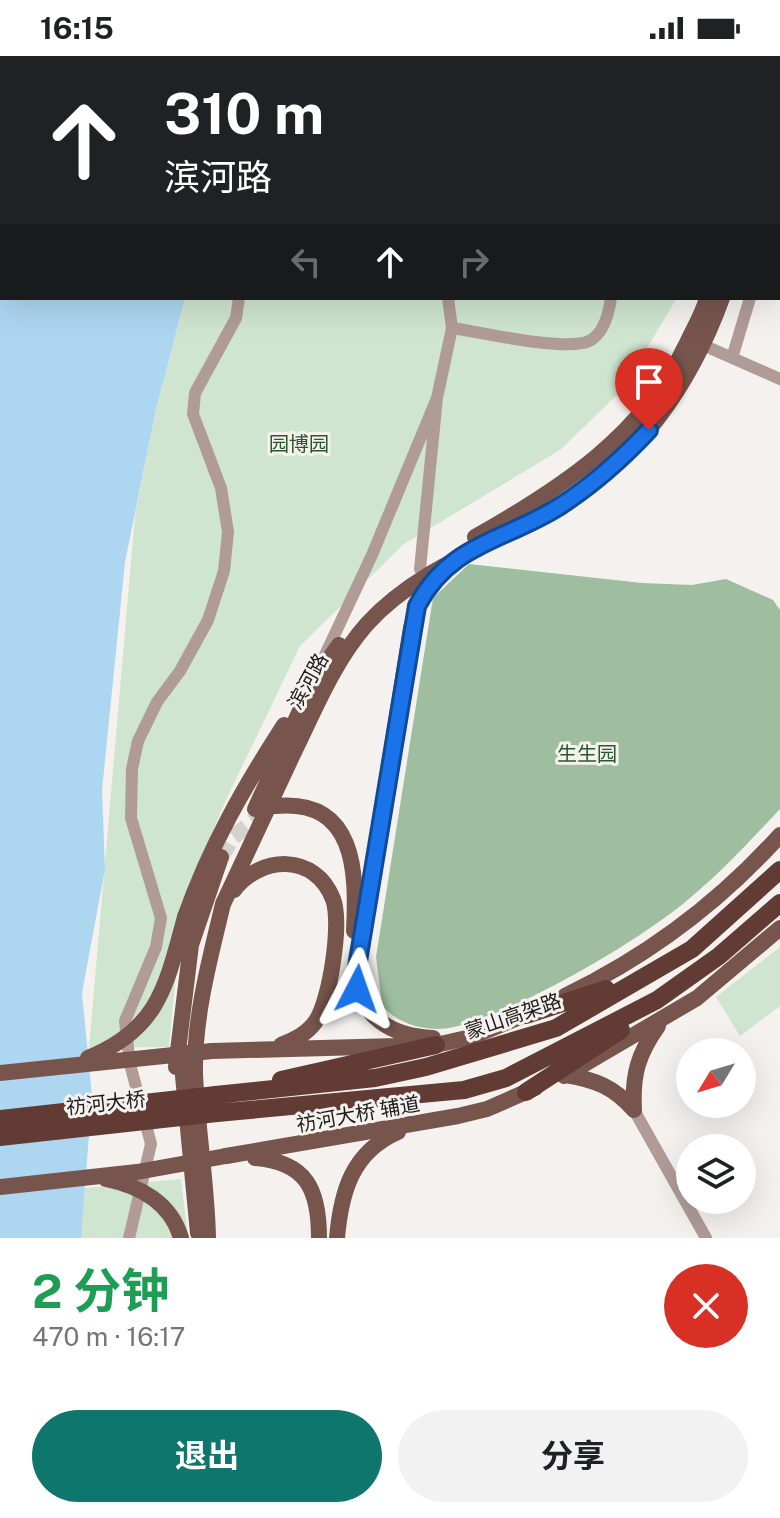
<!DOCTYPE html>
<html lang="zh">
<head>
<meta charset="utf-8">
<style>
  body { margin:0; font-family:"Public Sans","Noto Sans SC",sans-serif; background:#f2f2f2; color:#202124; height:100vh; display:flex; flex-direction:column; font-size:30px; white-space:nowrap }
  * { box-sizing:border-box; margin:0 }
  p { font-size:26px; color:#757577 }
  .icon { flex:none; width:44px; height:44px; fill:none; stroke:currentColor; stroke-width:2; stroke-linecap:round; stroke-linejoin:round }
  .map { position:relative; height:1182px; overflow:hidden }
  .panel { display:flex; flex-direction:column; background:#fff; flex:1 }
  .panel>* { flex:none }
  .banner { position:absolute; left:0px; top:0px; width:780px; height:244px; box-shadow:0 8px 32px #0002; background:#202124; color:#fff; overflow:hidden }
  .needle { width:52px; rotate:232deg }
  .controls { position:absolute; left:676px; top:982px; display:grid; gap:16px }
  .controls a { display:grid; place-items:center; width:80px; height:80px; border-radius:50%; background:#fff; box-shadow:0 8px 32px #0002; font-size:40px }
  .pin { position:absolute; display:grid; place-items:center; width:68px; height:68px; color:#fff; margin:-82px -34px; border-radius:50% 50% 50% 0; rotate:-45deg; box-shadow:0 0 8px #0007 }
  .pin .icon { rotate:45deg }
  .me { position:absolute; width:88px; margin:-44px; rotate:4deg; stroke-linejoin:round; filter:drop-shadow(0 0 6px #0008) }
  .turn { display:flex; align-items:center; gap:28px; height:168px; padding:0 32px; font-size:36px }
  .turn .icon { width:104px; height:104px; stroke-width:2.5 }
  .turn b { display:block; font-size:56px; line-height:68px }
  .lanes { display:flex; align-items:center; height:76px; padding:0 32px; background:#0003; justify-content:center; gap:40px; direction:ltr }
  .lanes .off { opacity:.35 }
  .round { display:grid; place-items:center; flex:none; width:84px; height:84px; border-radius:42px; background:#f2f2f2 }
  .head { display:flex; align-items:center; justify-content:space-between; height:136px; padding:0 32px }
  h1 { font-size:48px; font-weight:700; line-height:60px; color:#1e9e55 }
  .cta { display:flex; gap:16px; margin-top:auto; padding:16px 32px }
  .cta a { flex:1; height:92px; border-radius:48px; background:#0f766e; color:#fff; font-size:32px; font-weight:700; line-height:92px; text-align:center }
  .cta a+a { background:#f2f2f2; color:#202124 }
  .status { display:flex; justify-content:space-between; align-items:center; height:56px; padding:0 40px; background:#fff; direction:ltr }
  .status svg { height:22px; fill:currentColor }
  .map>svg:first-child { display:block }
</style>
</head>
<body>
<div class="status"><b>16:15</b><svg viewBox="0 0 49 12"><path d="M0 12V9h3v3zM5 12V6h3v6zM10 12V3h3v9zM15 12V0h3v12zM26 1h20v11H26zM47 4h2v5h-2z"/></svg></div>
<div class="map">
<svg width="780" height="1182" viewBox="0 0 780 1182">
  <rect width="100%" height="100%" fill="#f4f1ef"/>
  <path fill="#cfe5cf" d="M214,0H662L663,2H216Z
    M185,242H677L621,335L560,394L404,488L300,590L225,746L183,846L169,991L89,992L135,459L156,353Z
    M780,891V950L740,980L716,941Z
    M181,1123L188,1182H80L85,1132Z"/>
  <path fill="#9fbe9f" d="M469,508L642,527L692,529L726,523L773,544L780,554V753C749,786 720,818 684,847C634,888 517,956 454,971C430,977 397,969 382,949L376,901L433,542Z"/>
  <path fill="#add6f0" d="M0,0L216,2H2V242H185L156,353L125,506L102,734L105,813L82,937L92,1040L81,1182H0Z"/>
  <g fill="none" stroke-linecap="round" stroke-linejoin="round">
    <path stroke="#d4d1cf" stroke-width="16" stroke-dasharray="16 8" stroke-linecap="butt" d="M221,801L233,781L270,752"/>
    <path stroke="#b1afad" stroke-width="2" stroke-dasharray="2 6" stroke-linecap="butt" d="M306,0L307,2"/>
    <path stroke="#b09b97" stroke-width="12" d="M543,0V2
      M365,2L368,0
      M452,272C480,276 566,296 589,285C604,278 609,256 611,242
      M703,289L780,323
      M732,302L750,242
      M420,513L437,342L452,272L448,242
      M325,599L372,499L437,342
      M634,1054L706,1182
      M129,1182L151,1088L130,1008L125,965L156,891L161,862L131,762L132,713L138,685L157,646L180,615L208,564L224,515L228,476L221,432L193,358L195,337L236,262L239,242"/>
    <path stroke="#77554d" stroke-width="16" d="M695,0L696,2
      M719,0L720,2
      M475,481C562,432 643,379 687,287C694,272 703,257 707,242
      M275,750C356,742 357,816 354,875
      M255,753L314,624L339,589
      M234,834C261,799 315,797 333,843C342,867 330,944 316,965C307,978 295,983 281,989
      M185,861C210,790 244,731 284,669
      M565,940C648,900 719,847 780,779
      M433,982C391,980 359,961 356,917L411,572L417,550L438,517
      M212,995L436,989L471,981L537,954
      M186,997L183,1020L198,1177
      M176,1011L191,889L221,801
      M566,1019C596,1024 614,1031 634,1054
      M564,1020L697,942L780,872
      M634,1054C632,1019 638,998 658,970
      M226,1100L458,1060L487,1053L535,1032
      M255,1102C307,1106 319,1134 319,1182
      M208,1182C207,1127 197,1072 195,1017C194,961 210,902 223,848C247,796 271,745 295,694C316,651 335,604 367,568C419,511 493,489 557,452C638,405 691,328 722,242
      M337,1182C341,1136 352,1096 398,1076"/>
    <path stroke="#623c34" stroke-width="18" d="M526,959L606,933
      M281,1024L436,989
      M526,1036L621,974
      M216,1039L375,1022L426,1011L556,972L692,893L780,814
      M217,1057L464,1034L506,1022L657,944L719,900L780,847"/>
    <path stroke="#77554d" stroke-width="16" d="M88,1002C159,973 166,930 185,861
      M0,1017L212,995
      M106,1123C140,1130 171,1147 181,1182
      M0,1131L137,1116L226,1100"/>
    <path stroke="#623c34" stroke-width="18" d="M0,1063L216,1039
      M0,1081L217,1057"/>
  </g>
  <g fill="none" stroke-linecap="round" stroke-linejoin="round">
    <defs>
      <path id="route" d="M357,933L356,917L417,550C450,487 505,485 560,450C594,428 622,403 649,374"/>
    </defs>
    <use href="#route" stroke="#114b97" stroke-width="20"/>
    <use href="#route" stroke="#1a73e8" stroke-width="14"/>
  </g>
  <g text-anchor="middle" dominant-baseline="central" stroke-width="6" stroke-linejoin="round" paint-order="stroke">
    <g font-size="20" fill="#2a572c" stroke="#f4f1ef">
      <text x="299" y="388">园博园</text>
      <text x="587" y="698">生生园</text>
    </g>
    <g font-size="20" fill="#1c1a1a" stroke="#f4f1ef">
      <text transform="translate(308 625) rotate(-61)">滨河路</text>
      <text transform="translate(513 960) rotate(-19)">蒙山高架路</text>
      <text transform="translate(106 1047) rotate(-6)">祊河大桥</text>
      <text transform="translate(358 1058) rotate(-10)">祊河大桥 辅道</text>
    </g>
  </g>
</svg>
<div class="controls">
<a><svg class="needle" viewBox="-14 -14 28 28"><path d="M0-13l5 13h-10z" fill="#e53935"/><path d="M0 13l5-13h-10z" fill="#757577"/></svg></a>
<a><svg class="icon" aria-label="layers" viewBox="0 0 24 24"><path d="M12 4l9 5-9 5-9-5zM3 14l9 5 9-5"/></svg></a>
</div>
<div class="pin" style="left:649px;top:374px;background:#d93025"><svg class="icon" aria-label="arrive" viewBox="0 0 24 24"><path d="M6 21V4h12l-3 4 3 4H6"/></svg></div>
<svg class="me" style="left:357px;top:933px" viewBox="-20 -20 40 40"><path d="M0-17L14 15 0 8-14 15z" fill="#1a73e8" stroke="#fff" stroke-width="4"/></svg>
<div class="banner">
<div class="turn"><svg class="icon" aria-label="ahead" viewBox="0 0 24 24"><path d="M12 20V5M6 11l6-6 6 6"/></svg><div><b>310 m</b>滨河路</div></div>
<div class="lanes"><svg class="icon off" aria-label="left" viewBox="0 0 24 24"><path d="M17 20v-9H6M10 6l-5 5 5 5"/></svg><svg class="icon" aria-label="ahead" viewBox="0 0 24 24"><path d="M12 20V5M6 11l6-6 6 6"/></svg><svg class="icon off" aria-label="right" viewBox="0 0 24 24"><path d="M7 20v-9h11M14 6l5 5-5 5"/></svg></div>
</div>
</div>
<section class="panel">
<div class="head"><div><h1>2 分钟</h1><p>470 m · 16:17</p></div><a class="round" style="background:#d93025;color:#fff"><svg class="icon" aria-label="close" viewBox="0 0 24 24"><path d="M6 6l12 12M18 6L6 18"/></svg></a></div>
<div class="cta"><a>退出</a><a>分享</a></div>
</section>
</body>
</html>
